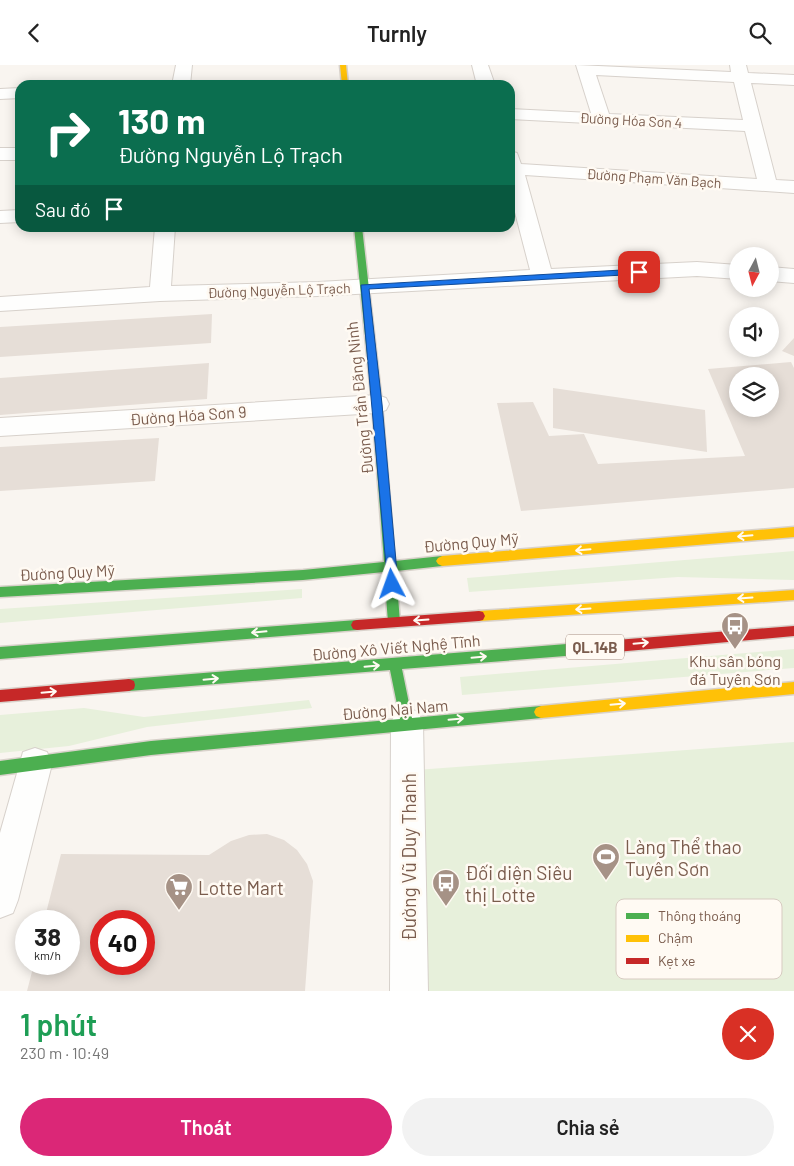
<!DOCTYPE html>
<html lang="vi">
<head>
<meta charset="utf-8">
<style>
  body { margin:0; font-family:Barlow,sans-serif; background:#f2f2f2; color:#222; height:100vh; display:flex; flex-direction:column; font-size:19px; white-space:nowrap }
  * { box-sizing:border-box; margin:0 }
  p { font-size:16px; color:#767676 }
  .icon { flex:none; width:28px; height:28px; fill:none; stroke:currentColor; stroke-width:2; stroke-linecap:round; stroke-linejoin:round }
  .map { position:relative; height:926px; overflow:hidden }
  .side { display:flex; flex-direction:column; background:#fff; flex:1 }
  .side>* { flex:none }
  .hud { position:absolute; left:15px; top:15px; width:500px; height:152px; border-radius:15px; box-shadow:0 2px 12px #0003; background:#0b6e4f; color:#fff; overflow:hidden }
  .needle { width:32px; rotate:187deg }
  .tools { position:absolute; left:729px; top:182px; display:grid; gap:10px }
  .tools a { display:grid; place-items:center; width:50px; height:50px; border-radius:50%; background:#fff; box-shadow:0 2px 12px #0003; font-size:25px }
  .speed { position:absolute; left:15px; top:845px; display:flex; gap:10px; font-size:25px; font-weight:700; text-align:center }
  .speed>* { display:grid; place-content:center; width:65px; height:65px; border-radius:50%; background:#fff; box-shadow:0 2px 12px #0003; line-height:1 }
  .speed small { font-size:12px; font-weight:400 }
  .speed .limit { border:8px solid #d22; background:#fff; color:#111 }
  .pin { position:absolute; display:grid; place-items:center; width:42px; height:42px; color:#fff; margin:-21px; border-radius:10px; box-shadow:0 2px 8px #0006 }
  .me { position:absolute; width:55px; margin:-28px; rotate:356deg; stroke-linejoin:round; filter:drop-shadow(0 0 4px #0008) }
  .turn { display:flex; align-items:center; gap:18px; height:105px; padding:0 20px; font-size:22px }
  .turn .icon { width:65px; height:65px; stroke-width:2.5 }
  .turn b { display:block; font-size:35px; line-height:42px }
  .then { display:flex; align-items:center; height:48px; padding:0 20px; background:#0003; gap:10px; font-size:19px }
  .round { display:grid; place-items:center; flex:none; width:52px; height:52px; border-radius:26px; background:#f2f2f2 }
  .headline { display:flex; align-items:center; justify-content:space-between; height:85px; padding:0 20px }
  h1 { font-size:30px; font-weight:600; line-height:38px; color:#1e9e55 }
  .button { display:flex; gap:10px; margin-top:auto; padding:10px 20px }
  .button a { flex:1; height:58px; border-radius:30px; background:#db2777; color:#fff; font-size:20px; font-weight:600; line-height:58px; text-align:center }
  .button a+a { background:#f2f2f2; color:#222 }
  header { display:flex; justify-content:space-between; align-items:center; height:65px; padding:0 20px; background:#fff; font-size:22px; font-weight:600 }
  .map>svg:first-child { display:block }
</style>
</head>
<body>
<header><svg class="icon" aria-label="back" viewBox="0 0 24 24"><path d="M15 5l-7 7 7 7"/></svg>Turnly<svg class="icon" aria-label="search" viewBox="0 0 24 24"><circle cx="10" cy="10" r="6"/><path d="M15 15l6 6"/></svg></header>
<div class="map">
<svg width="794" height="926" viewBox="0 0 794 926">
  <rect width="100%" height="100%" fill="#f9f5f0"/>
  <path fill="#e7f0db" d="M794,486V515L678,512L469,527L467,513Z
    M302,524V533L0,558V544Z
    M794,584V603L462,630L460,612Z
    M309,635L312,643L147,662L69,681L0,688V650L84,643L144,652Z
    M794,677V926H419L416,705Z"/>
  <path fill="#e6ded7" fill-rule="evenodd" d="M212,249L211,278L0,292V262Z
    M794,273V291L782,286Z
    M791,297L794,303V423L521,446L497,338L533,337L549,371L584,369L598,399L745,391L708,304ZM738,311H770V344H738Z
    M209,298L207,334L0,350V313Z
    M553,323L705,345L707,387L553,363Z
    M159,373L155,416L0,426V382Z
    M267,769L284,775L297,785L307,799L313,816L305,926H27L34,899H69V856H44L61,789L209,790L231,776L249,770ZM101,856H144V899H101Z"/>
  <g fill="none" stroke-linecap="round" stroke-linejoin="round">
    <defs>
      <path id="street" d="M176,0H192L190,20H172Z
        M472,0H488L495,20H477Z
        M576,0L731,7L730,0H746L748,8L794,10V20L751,18L776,115L794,116V128L525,110L551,204L697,197L738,200V214L697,211L318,231L160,236L0,246V232L150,222L155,162H175L171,221L318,217L530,205L510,128V86L517,88L521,99L757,114L745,66L510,54V44L591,48ZM596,10L734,17L743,55L609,49Z
        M20,23V33L0,34V24Z
        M0,83H20V95H0Z
        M20,145V157L0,158V146Z
        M770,202L794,204V218L770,216Z
        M377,330L386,333L389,339L386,345L377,348L0,371V353Z
        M407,643L418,647L423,658L428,926H390L391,658L396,647Z
        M35,683L47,687L52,699L18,835L13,848L0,853V768L23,687Z"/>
      <path id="fast" d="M354,162H362L382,339L395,496L442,491L446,493L448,496L446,499L442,501L396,506L400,557L398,561L394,562L390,561L388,557L384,507L303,515L0,532V522L303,505L384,497L372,339Z
        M357,555L361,556L363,560L361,564L357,565L0,594V582Z
        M616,575L620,577L622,581L620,585L616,587L402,604L412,653L541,641L546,643L548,647L546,651L541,653L151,690L0,710V696L151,676L400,654L390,605L129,626L124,624L123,620L124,616L129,614Z"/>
      <path id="slow" d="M340,0H346L348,20H342Z
        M794,462V472L442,501L438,499L436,496L438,493L442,491Z
        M794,525V535L479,556L475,555L473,551L475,547L479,546Z
        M794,617V629L541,653L536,651L534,647L536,643L541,641Z"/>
      <path id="jam" d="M479,546L483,547L485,551L483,555L479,556L357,565L353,564L351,560L353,556L357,555Z
        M794,561V571L616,587L612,585L610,581L612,577L616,575Z
        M129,614L134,616L135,620L134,624L129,626L0,637V625Z"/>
    </defs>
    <use href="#street" stroke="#d7d1cb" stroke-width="2"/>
    <use href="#fast" stroke="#d9d2cb" stroke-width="3"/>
    <use href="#slow" stroke="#d9d2cb" stroke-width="3"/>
    <use href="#jam" stroke="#d9d2cb" stroke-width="3"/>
    <use href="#street" fill="#fefefd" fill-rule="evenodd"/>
    <use href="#fast" fill="#4caf50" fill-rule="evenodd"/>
    <use href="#slow" fill="#ffc107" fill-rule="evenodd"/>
    <use href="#jam" fill="#c62828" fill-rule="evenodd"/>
  </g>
  <defs><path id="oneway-shaft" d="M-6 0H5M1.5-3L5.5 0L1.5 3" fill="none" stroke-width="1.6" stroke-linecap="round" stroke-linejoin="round" transform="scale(1.25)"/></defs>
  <g stroke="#fffaf3">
    <use href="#oneway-shaft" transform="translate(745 471) rotate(175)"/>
    <use href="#oneway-shaft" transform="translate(583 485) rotate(175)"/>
    <use href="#oneway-shaft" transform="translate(745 533) rotate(176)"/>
    <use href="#oneway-shaft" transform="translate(583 544) rotate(176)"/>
    <use href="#oneway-shaft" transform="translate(421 555) rotate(176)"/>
    <use href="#oneway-shaft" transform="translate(259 567) rotate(175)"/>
    <use href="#oneway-shaft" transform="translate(641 578) rotate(-5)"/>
    <use href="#oneway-shaft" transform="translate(479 592) rotate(-5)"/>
    <use href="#oneway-shaft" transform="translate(372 601) rotate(-5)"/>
    <use href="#oneway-shaft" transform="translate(211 614) rotate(-5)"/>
    <use href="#oneway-shaft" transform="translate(49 627) rotate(-5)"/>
    <use href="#oneway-shaft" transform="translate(618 639) rotate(-5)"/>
    <use href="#oneway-shaft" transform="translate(456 654) rotate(-5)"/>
  </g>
  <path fill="#1a73e8" stroke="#114b97" d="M639,204L644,207L642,209L369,224L382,339L398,519L396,523H388L361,220Z"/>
  <defs>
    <symbol id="bus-pin" viewBox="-11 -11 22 30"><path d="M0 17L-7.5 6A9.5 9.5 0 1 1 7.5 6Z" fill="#a69286" stroke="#fffaf3"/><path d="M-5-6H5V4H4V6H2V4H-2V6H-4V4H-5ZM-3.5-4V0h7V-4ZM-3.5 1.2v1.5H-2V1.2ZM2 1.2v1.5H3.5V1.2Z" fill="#fff"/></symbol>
    <symbol id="stadium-pin" viewBox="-11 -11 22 30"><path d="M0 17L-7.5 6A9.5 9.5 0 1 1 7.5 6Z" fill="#a69286" stroke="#fffaf3"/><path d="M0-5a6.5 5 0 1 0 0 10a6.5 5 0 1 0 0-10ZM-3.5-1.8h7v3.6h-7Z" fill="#fff"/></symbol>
    <symbol id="supermarket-pin" viewBox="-11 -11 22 30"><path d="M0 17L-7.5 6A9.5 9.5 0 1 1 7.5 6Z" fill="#a69286" stroke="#fffaf3"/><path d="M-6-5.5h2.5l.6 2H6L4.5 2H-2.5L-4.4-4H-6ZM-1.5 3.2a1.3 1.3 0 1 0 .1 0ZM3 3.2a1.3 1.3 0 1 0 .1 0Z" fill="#fff"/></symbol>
  </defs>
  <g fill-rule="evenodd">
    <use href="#bus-pin" x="719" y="545" width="32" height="43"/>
    <use href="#stadium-pin" x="590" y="776" width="32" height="43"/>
    <use href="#bus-pin" x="430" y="802" width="32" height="43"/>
    <use href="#supermarket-pin" x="163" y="806" width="32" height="43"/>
  </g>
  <g text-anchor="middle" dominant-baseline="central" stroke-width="5" stroke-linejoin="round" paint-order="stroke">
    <g font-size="14" fill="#7a5c4d" stroke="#fffaf3">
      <text transform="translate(631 55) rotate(3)">Đường Hóa Sơn 4</text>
      <text transform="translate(654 113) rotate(4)">Đường Phạm Văn Bạch</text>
      <text transform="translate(279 225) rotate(-2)">Đường Nguyễn Lộ Trạch</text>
    </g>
    <rect fill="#fffaf3" stroke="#a28b7f" stroke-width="1" x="566" y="569.5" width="58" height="25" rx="4"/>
    <g font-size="15" font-weight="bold" fill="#7a5c4d">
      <text x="595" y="582">QL.14B</text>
    </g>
    <g font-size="16" fill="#7a5c4d" stroke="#fffaf3">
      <text transform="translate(359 333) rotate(-96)">Đường Trần Đăng Ninh</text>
      <text transform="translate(188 350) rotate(-4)">Đường Hóa Sơn 9</text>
      <text transform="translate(471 477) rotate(-5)">Đường Quy Mỹ</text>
      <text transform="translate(67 507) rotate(-3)">Đường Quy Mỹ</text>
      <text transform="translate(396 582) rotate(-5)">Đường Xô Viết Nghệ Tĩnh</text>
      <text transform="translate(395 644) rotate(-5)">Đường Nại Nam</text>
    </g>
    <g font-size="16" fill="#7a5c4d" stroke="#fffaf3">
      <text x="735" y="595">Khu sân bóng<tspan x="735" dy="18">đá Tuyên Sơn</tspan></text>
    </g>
    <g font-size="19" fill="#7a5c4d" stroke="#fffaf3" text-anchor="start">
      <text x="625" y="781">Làng Thể thao<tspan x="625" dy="22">Tuyên Sơn</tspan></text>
      <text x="465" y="807">Đối diện Siêu<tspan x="465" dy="22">thị Lotte</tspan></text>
      <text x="198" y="822">Lotte Mart</text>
    </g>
    <g font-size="19" fill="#7a5c4d" stroke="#fffaf3">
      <text transform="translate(408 792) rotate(-90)">Đường Vũ Duy Thanh</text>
    </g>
  </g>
  <rect x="616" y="834" width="166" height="80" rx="8" fill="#fffaf3" stroke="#d7cbc1" stroke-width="1"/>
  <rect x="626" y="848" width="23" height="6" fill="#4caf50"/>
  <rect x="626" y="870" width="23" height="7" fill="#ffc107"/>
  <rect x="626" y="893" width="23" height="6" fill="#c62828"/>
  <g font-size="14" fill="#7a5c4d">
    <text x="658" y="856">Thông thoáng</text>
    <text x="658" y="878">Chậm</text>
    <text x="658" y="901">Kẹt xe</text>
  </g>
</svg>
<div class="tools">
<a><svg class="needle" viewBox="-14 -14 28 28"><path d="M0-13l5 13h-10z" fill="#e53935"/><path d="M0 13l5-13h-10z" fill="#767676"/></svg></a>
<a><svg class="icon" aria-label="sound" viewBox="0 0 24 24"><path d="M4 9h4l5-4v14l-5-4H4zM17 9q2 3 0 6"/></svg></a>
<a><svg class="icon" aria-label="layers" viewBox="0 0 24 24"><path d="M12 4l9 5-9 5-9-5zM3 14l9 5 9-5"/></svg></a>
</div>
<div class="speed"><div>38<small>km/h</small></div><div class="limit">40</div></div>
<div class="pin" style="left:639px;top:207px;background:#d93025"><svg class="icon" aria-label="arrive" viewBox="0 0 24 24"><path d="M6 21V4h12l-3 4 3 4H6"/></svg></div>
<svg class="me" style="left:392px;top:519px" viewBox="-20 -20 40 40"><path d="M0-17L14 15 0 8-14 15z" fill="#1a73e8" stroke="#fff" stroke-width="4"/></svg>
<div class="hud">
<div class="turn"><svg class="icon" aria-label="right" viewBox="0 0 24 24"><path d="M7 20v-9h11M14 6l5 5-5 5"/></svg><div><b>130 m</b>Đường Nguyễn Lộ Trạch</div></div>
<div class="then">Sau đó<svg class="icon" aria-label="arrive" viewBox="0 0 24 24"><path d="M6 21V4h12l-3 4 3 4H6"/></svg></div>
</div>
</div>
<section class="side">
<div class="headline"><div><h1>1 phút</h1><p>230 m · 10:49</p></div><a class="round" style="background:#d93025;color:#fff"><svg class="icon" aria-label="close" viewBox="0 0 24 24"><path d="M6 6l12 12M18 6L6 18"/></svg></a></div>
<div class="button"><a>Thoát</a><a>Chia sẻ</a></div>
</section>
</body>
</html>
